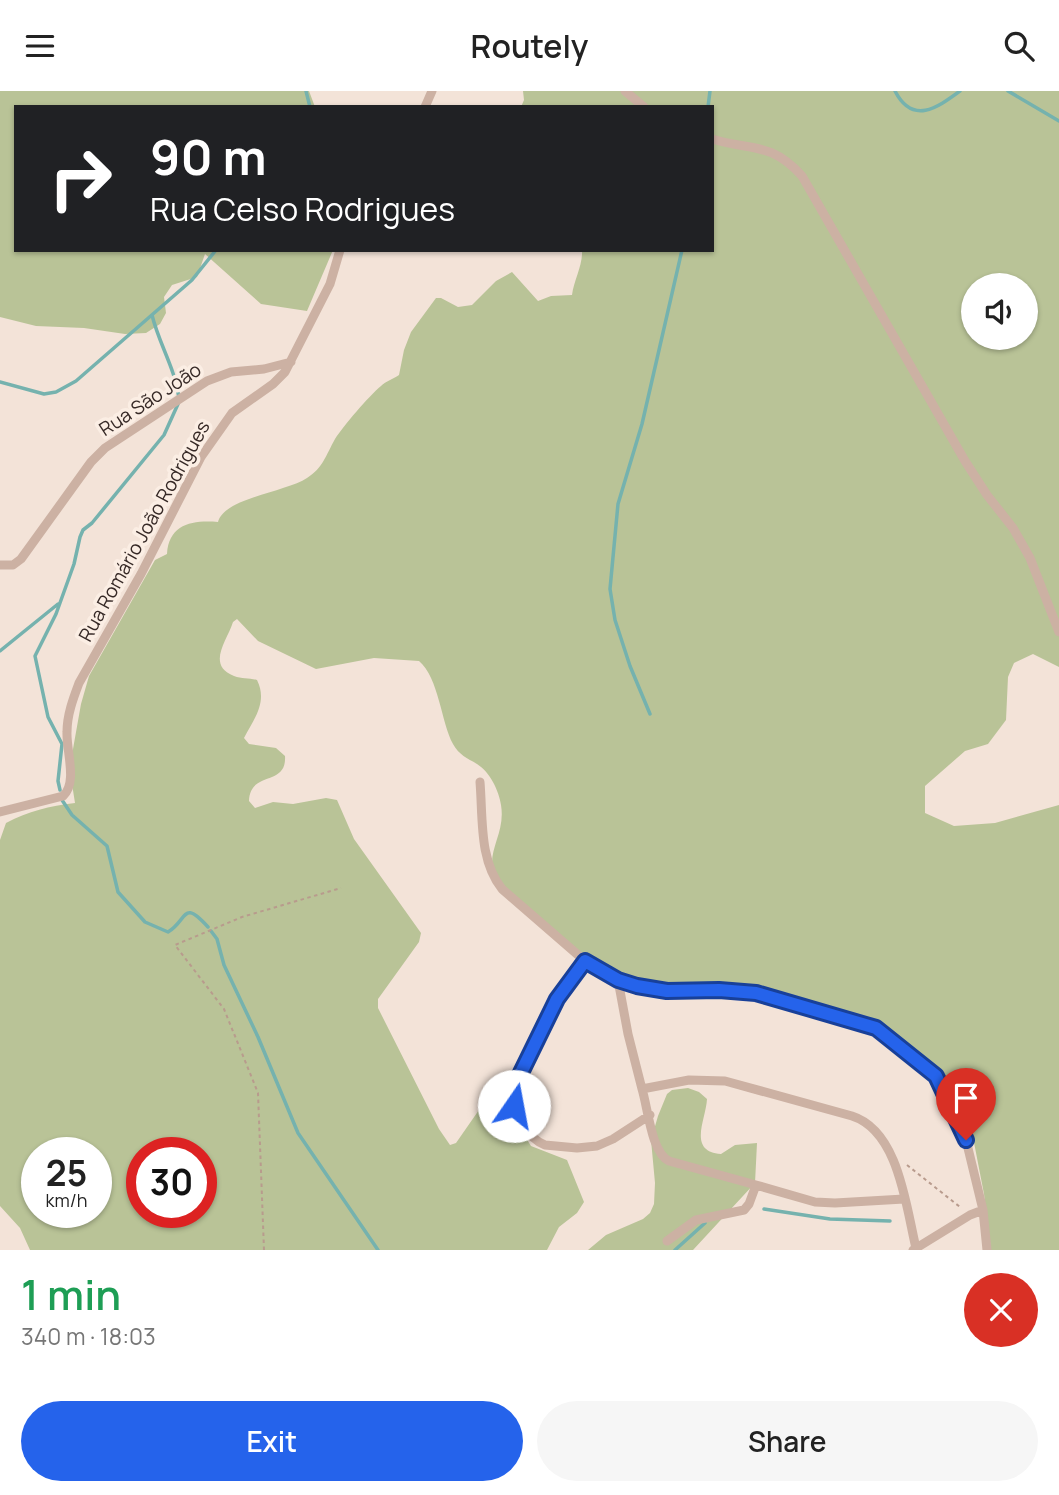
<!DOCTYPE html>
<html lang="en">
<head>
<meta charset="utf-8">
<style>
  body { margin:0; font-family:Manrope,sans-serif; background:#f6f6f6; color:#222; height:100vh; display:flex; flex-direction:column; font-size:26px; white-space:nowrap }
  * { box-sizing:border-box; margin:0 }
  p { font-size:23px; color:#767676 }
  .icon { flex:none; width:38px; height:38px; fill:none; stroke:currentColor; stroke-width:2; stroke-linecap:round; stroke-linejoin:round }
  .map { position:relative; height:1159px; overflow:hidden }
  .sheet { display:flex; flex-direction:column; background:#fff; flex:1 }
  .sheet>* { flex:none }
  .guide { position:absolute; left:14px; top:14px; width:700px; height:147px; border-radius:0px; box-shadow:0 2px 5px #0004; background:#202124; color:#fff; overflow:hidden }
  .fabs { position:absolute; left:961px; top:182px; display:grid; gap:14px }
  .fabs a { display:grid; place-items:center; width:77px; height:77px; border-radius:50%; background:#fff; box-shadow:0 2px 5px #0004; font-size:35px }
  .speed { position:absolute; left:21px; top:1046px; display:flex; gap:14px; font-size:35px; font-weight:700; text-align:center }
  .speed>* { display:grid; place-content:center; width:91px; height:91px; border-radius:50%; background:#fff; box-shadow:0 2px 5px #0004; line-height:1 }
  .speed small { font-size:18px; font-weight:400 }
  .speed .limit { border:10px solid #d22; background:#fff; color:#111 }
  .pin { position:absolute; display:grid; place-items:center; width:60px; height:60px; color:#fff; margin:-72px -30px; border-radius:50% 50% 50% 0; rotate:-45deg; box-shadow:0 0 7px #0007 }
  .pin .icon { rotate:45deg }
  .me { position:absolute; width:77px; margin:-38px; rotate:12deg; stroke-linejoin:round; filter:drop-shadow(0 0 5px #0008) }
  .turn { display:flex; align-items:center; gap:24px; height:147px; padding:0 21px; font-size:32px }
  .turn .icon { width:91px; height:91px; stroke-width:2.5 }
  .turn b { display:block; font-size:49px; line-height:60px }
  .round { display:grid; place-items:center; flex:none; width:74px; height:74px; border-radius:37px; background:#f6f6f6 }
  .summary { display:flex; align-items:center; justify-content:space-between; height:119px; padding:0 21px }
  h1 { font-size:42px; font-weight:600; line-height:52px; color:#1e9e55 }
  .button { display:flex; gap:14px; margin-top:auto; padding:14px 21px }
  .button a { flex:1; height:80px; border-radius:42px; background:#2563eb; color:#fff; font-size:28px; font-weight:600; line-height:80px; text-align:center }
  .button a+a { background:#f6f6f6; color:#222 }
  header { display:flex; justify-content:space-between; align-items:center; height:91px; padding:0 21px; background:#fff; font-size:32px; font-weight:600 }
  .map>svg:first-child { display:block }
</style>
</head>
<body>
<header><svg class="icon" aria-label="menu" viewBox="0 0 24 24"><path d="M4 6h16M4 12h16M4 18h16"/></svg>Routely<svg class="icon" aria-label="search" viewBox="0 0 24 24"><circle cx="10" cy="10" r="6"/><path d="M15 15l6 6"/></svg></header>
<div class="map">
<svg width="1059" height="1159" viewBox="0 0 1059 1159">
  <rect width="100%" height="100%" fill="#f3e3d8"/>
  <path fill="#b9c397" fill-rule="evenodd" d="M0,0H309L315,16H16V159H333L307,220L261,213L205,163L197,186L172,194L164,206L166,222L160,233L146,242L125,243L84,237L36,235L0,226Z
    M523,0H1059V576L1033,563L1014,572L1008,586L1006,629L988,653L965,660L925,695V722L954,735L995,732L1059,714V1159H991L984,1103L971,1036L953,1004L917,959L875,931L753,899L671,897L641,892L609,880L591,870L499,792C497,786 493,779 492,772C492,753 505,738 501,714C499,700 490,681 477,673C467,667 459,664 453,653C441,631 439,587 419,570L374,567L316,578L258,550L237,528L233,531C227,550 206,574 234,585C242,588 249,587 257,589C268,611 254,628 244,647L249,653L276,657L285,665C287,696 250,679 249,710L255,717L273,711L293,713L326,707L337,709L354,748L421,842L419,851L378,908V917L439,1038L450,1054L456,1052L488,1006L502,1009L531,1055L567,1069L584,1111L577,1122L559,1136L547,1159H30L20,1137L0,1115V749L6,732C29,720 49,715 75,712L72,693L73,658L81,613L89,585L155,469L167,463C169,433 192,429 218,431C224,407 286,401 307,387C323,377 326,364 335,348C343,335 369,305 381,295C386,290 393,288 399,284L404,259L411,241L436,207H441L458,216L472,214L496,190L512,181L538,210L551,205L572,204C574,189 583,174 582,159H712V16H521L524,9ZM973,194H1026V247H973ZM37,1062H96V1122H37ZM142,1062H201V1122H142Z
    M688,997L699,1001L707,1008C706,1029 687,1060 721,1063L735,1054L757,1052L755,1092L693,1159H588L606,1144L643,1128L650,1122L654,1113L655,1092L651,1049L658,1025L667,1003L672,999Z"/>
  <g fill="none" stroke-linecap="round" stroke-linejoin="round">
    <path stroke="#75b2ae" stroke-width="3.5" d="M306,0L310,16
      M895,0C913,35 938,16 960,0
      M1008,0L1059,30
      M708,16L710,0
      M152,224C159,253 175,277 179,307
      M0,291L44,303L56,301L76,290L192,189L216,159
      M0,560L58,513
      M650,623L630,575L615,529L610,498L618,413L642,333L682,159
      M60,699L58,690L62,653L48,626L35,565L56,523L74,473L80,446L83,439L92,432L164,344L178,313
      M62,709L72,724L107,755L118,801L145,831L168,841C188,829 182,807 208,836
      M211,840L217,848L224,874L258,946L298,1042L378,1159
      M764,1118L830,1128L890,1130
      M675,1159L705,1132"/>
    <path stroke="#b89b8d" stroke-width="2" stroke-dasharray="3.5 3.5" stroke-linecap="butt" d="M907,1074L960,1116
      M264,1159L258,1002L224,918L175,854L242,826L341,797"/>
    <path stroke="#ccb1a3" stroke-width="9" d="M625,0L644,16
      M425,16L432,0
      M712,48C751,60 770,50 802,85L965,370L987,404L1013,437L1030,467L1059,541
      M0,474H13L21,468L91,371L105,357L207,290L231,281L264,278L291,271
      M480,691C483,728 479,769 502,798L585,870L618,889L667,900L719,899L756,902L876,937L936,985L966,1049L983,1119L987,1159
      M0,721L63,705C78,692 66,659 67,641C67,624 73,608 79,592L141,483L201,366L232,322L273,293L285,281L330,193L340,159
      M585,870L557,908L513,998L514,1015L530,1044L539,1051L545,1054L577,1057L597,1055L613,1048L650,1024
      M618,889L628,943L642,998
      M756,1094L815,1111L835,1112L904,1108
      M667,1150L696,1129L744,1119L749,1113L756,1094L669,1070C651,1061 648,1017 642,998L689,989L725,990L852,1025C899,1040 906,1116 916,1157
      M913,1159L970,1124L983,1119"/>
  </g>
  <g fill="none" stroke-linecap="round" stroke-linejoin="round">
    <defs>
      <path id="route" d="M514,1015L513,998L557,908L585,870L618,889L637,895L667,900L719,899L756,902L876,937L936,985L966,1049"/>
    </defs>
    <use href="#route" stroke="#184099" stroke-width="18"/>
    <use href="#route" stroke="#2563eb" stroke-width="12"/>
  </g>
  <g text-anchor="middle" dominant-baseline="central" stroke-width="7" stroke-linejoin="round" paint-order="stroke">
    <g font-size="19" fill="#362926" stroke="#fbeee4">
      <text transform="translate(150 308) rotate(-33)">Rua São João</text>
      <text transform="translate(144 440) rotate(-61)">Rua Romário João Rodrigues</text>
    </g>
  </g>
</svg>
<div class="fabs">
<a><svg class="icon" aria-label="sound" viewBox="0 0 24 24"><path d="M4 9h4l5-4v14l-5-4H4zM17 9q2 3 0 6"/></svg></a>
</div>
<div class="speed"><div>25<small>km/h</small></div><div class="limit">30</div></div>
<div class="pin" style="left:966px;top:1049px;background:#d93025"><svg class="icon" aria-label="arrive" viewBox="0 0 24 24"><path d="M6 21V4h12l-3 4 3 4H6"/></svg></div>
<svg class="me" style="left:514px;top:1015px" viewBox="-20 -20 40 40"><circle r="19" fill="#fff"/><path d="M0-13L10 11 0 6-10 11z" fill="#2563eb"/></svg>
<div class="guide">
<div class="turn"><svg class="icon" aria-label="right" viewBox="0 0 24 24"><path d="M7 20v-9h11M14 6l5 5-5 5"/></svg><div><b>90 m</b>Rua Celso Rodrigues</div></div>
</div>
</div>
<section class="sheet">
<div class="summary"><div><h1>1 min</h1><p>340 m · 18:03</p></div><a class="round" style="background:#d93025;color:#fff"><svg class="icon" aria-label="close" viewBox="0 0 24 24"><path d="M6 6l12 12M18 6L6 18"/></svg></a></div>
<div class="button"><a>Exit</a><a>Share</a></div>
</section>
</body>
</html>
